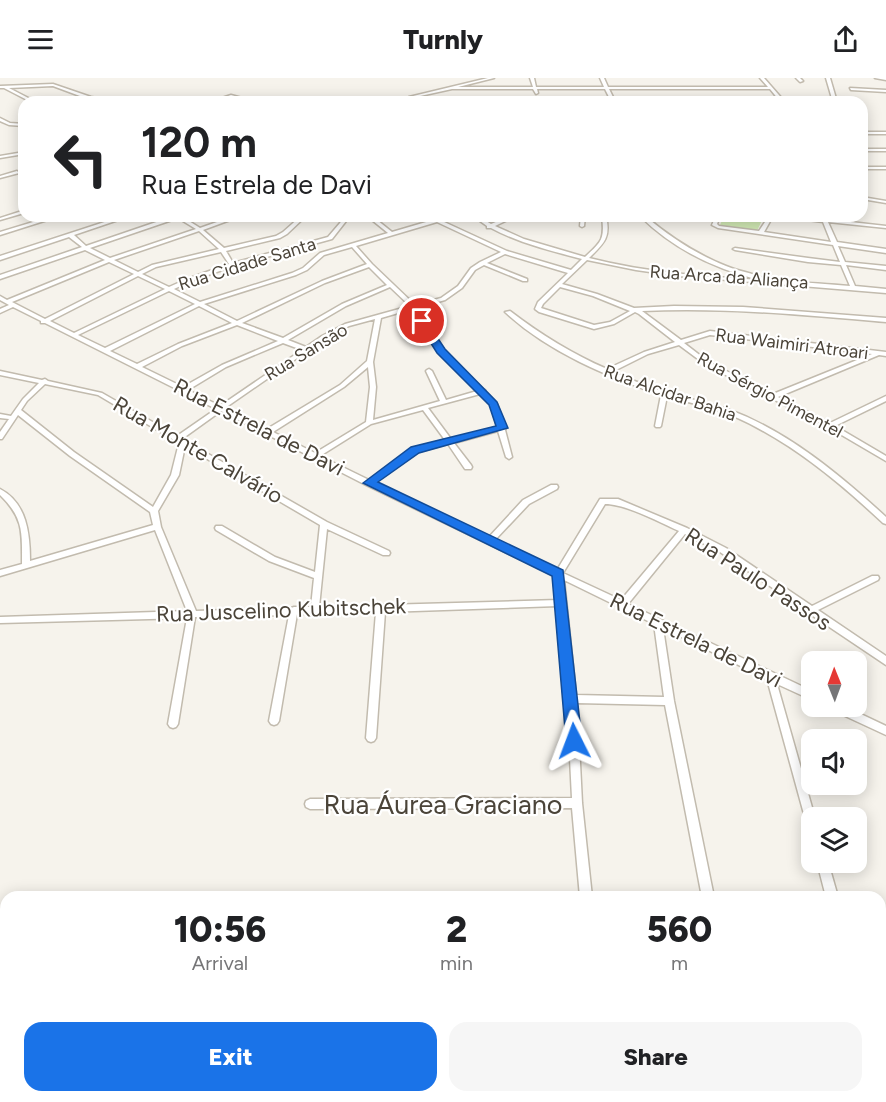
<!DOCTYPE html>
<html lang="en">
<head>
<meta charset="utf-8">
<style>
  body { margin:0; font-family:Figtree,sans-serif; background:#f6f6f6; color:#202124; height:100vh; display:flex; flex-direction:column; font-size:22px; white-space:nowrap }
  * { box-sizing:border-box; margin:0 }
  p { font-size:20px; color:#757577 }
  .icon { flex:none; width:33px; height:33px; fill:none; stroke:currentColor; stroke-width:2; stroke-linecap:round; stroke-linejoin:round }
  .map { position:relative; flex:1; overflow:hidden }
  .sheet { position:absolute; left:0px; top:813px; width:886px; height:212px; display:flex; flex-direction:column; background:#fff; border-radius:18px 18px 0 0; box-shadow:0 3px 15px #0003 }
  .sheet>* { flex:none }
  .hud { position:absolute; left:18px; top:18px; width:850px; height:126px; border-radius:18px; box-shadow:0 3px 15px #0003; background:#fff; color:#202124; overflow:hidden }
  .needle { width:39px; rotate:359deg }
  .tools { position:absolute; left:801px; top:573px; display:grid; gap:12px }
  .tools a { display:grid; place-items:center; width:66px; height:66px; border-radius:12px; background:#fff; box-shadow:0 3px 15px #0003; font-size:30px }
  .pin { position:absolute; display:grid; place-items:center; width:51px; height:51px; color:#fff; margin:-26px; border:3px solid #fff; border-radius:50%; box-shadow:0 2px 6px #0007 }
  .me { position:absolute; width:66px; margin:-33px; rotate:357deg; stroke-linejoin:round; filter:drop-shadow(0 0 4px #0008) }
  .turn { display:flex; align-items:center; gap:21px; height:126px; padding:0 24px; font-size:27px }
  .turn .icon { width:78px; height:78px; stroke-width:2.5 }
  .turn b { display:block; font-size:42px; line-height:51px }
  .eta { display:flex; justify-content:space-evenly; align-items:center; height:102px; text-align:center }
  .eta b { font-size:36px; font-weight:800; line-height:42px }
  .button { display:flex; gap:12px; margin-top:auto; padding:12px 24px }
  .button a { flex:1; height:69px; border-radius:18px; background:#1a73e8; color:#fff; font-size:24px; font-weight:800; line-height:69px; text-align:center }
  .button a+a { background:#f6f6f6; color:#202124 }
  header { display:flex; justify-content:space-between; align-items:center; height:78px; padding:0 24px; background:#fff; font-size:27px; font-weight:800 }
  .map>svg:first-child { display:block }
</style>
</head>
<body>
<header><svg class="icon" aria-label="menu" viewBox="0 0 24 24"><path d="M4 6h16M4 12h16M4 18h16"/></svg>Turnly<svg class="icon" aria-label="share" viewBox="0 0 24 24"><path d="M12 15V3M7 8l5-5 5 5M5 13v7h14v-7"/></svg></header>
<div class="map">
<svg width="886" height="1024" viewBox="0 0 886 1024">
  <rect width="100%" height="100%" fill="#f6f3ec"/>
  <path fill="#d2eab5" d="M724,138H764L757,153L720,147Z"/>
  <g fill="none" stroke-linecap="round" stroke-linejoin="round">
    <defs>
      <path id="minor" d="M488,0H494L458,9H533L530,0H534L536,9H604L600,0H604L608,9H768L760,0H764L785,24L402,23L400,22L402,21H610L605,11H537L538,15L536,16L533,11H452L411,20L409,19ZM609,11H770L779,22L614,21Z
        M796,0H800L803,3L800,4Z
        M826,0H830L837,24H833Z
        M875,0H886V2Z
        M53,6L91,19L103,21L98,24H93L97,22L93,21L85,24V22L88,21L53,8L9,10L36,24H31L4,10H0V8Z
        M850,10L886,12V14L851,12Z
        M231,17L253,23L254,24C246,24 237,19 230,20C223,20 217,24 210,24Z
        M297,21L305,23L306,24L296,23Z
        M0,40L10,45L24,46V48L9,47L0,43Z
        M862,54H886V56H862Z
        M862,71H886V73H862Z
        M24,74V76L0,80V78Z
        M862,89H886V91H862Z
        M17,93L19,95L0,100V98Z
        M862,119L886,123V125L862,121Z
        M22,133H24V135L0,142V140Z
        M53,138H60L0,157V154Z
        M123,138H130L74,157L86,168L174,138H181L200,150L234,138H241L203,152L224,170L276,158L283,154L301,138H306L287,156L280,160L226,173L233,185L328,159L346,138H350L332,161L234,188L191,203L174,211L200,224L292,195L303,190L320,175L388,155L367,138H372L392,154L433,142L426,138H432L438,141L447,138H454L442,143L507,173L571,192L582,181C551,173 519,165 491,150H487V148L473,138H478L491,146L510,138H516L495,148L524,161L585,179C601,164 605,162 602,139L606,138C611,160 604,165 589,180C674,202 763,200 850,208L841,187L808,184L735,172L733,171L735,170L808,180L840,184L833,167L718,150L712,147L716,138H720L717,146L719,148L759,153L769,138H773L764,154L831,164L823,144L784,139L782,138H797L886,148V150L828,144L837,164L886,171V175L838,168L845,184L886,188V192L846,187L855,208L886,211V215L678,198L636,192L587,182L562,206L597,216L634,230L674,228L743,229L886,240V244C805,237 723,229 642,233L681,262L710,253L886,274V278L879,277L778,319L830,345L886,318V323L835,348L886,378V383L828,349L706,287L679,267L648,276L612,294C631,302 652,310 672,316C691,322 711,325 730,332C789,354 840,397 886,439V446L883,445C838,403 790,363 733,338C712,329 689,325 667,318L661,348L660,349H656L655,348L661,317C606,298 548,274 505,234L510,233C540,256 572,276 607,291L644,274L675,264L639,236L635,234L614,246L594,251L539,234L535,231L538,224L568,195L505,176L487,185L527,201V203H523L484,187L475,192L462,210L445,222L417,230L443,272L483,311L485,312L486,314L497,326L504,348L506,350L505,352L512,379L509,381L506,379L498,353L454,365L471,387L472,389L471,391H465L448,366L417,374L374,405L489,459L523,422L551,407H557L558,409L557,411L529,426L495,462L557,492L600,421H618L687,450L726,470L812,528L872,498H878L879,500L878,502L818,532L886,578V587L810,536L806,535L805,532L720,474L685,456L628,526L812,613V622L777,606L815,740H812V752L808,751L807,747L767,601L663,550L674,623L714,819H702L665,627L577,625L582,725L592,819H580L572,730L310,731L306,729L305,726L306,723L310,721L572,720L567,621L558,528L385,534L376,660L374,663L371,664L368,663L366,660L376,534L297,536L279,643L277,646L274,647L271,646L269,643L289,537L195,539L178,646L176,649L173,650L170,649L168,646L187,540L0,545V539L187,533L155,452L0,498V492L22,486C22,455 24,440 0,417V411C27,425 30,456 30,483L153,447L150,434L70,378L18,337L2,361H0V354L9,341L0,340V336L11,338L23,321L39,305L0,297V293L42,302L45,301L48,303L102,315L177,358L216,331L45,245H41V243L13,229L0,235V231L9,227L0,222V218L7,222L105,182L85,172L0,201V197L82,169L69,159L0,182V178ZM178,140L196,151L110,180L90,170ZM437,144L501,174L480,184L471,190L458,208L441,220L415,227L372,186L356,168ZM199,153L219,171L152,187L138,194L114,182ZM352,169L367,186L322,203L237,243L204,226L296,197L307,192L324,177ZM221,174L229,186L187,201L169,209L142,196L156,189ZM109,184L134,196L45,241L12,224ZM369,189L387,207L342,226L283,260L242,245L325,205ZM138,198L165,211L74,255L50,243ZM390,209L410,228L345,246L322,258L306,269L288,262L346,228ZM560,209L593,218L630,233L610,244L594,247L541,230L543,226ZM169,213L195,226L105,270L78,257ZM199,228L232,245L178,266L137,286L110,273ZM412,231L439,274L477,313L446,322L432,293L429,291L427,292L426,293L440,323L373,342L376,309L373,284L381,240ZM375,241L367,283L340,307L267,351L225,330L326,260L349,248ZM237,247L278,263L222,287L183,309L142,289L182,268ZM710,257L872,276L773,316L710,285L684,265ZM283,265L302,272L220,328L188,312L226,289ZM368,289L370,309L366,344L315,375L273,354L344,309ZM45,306L98,317L179,365L171,397L153,429L74,374L21,332L27,323ZM480,316L491,327L497,349L451,361L428,330ZM423,332L445,362L413,370L369,402L320,378L371,346ZM221,333L366,407L555,498L558,522L384,527L381,526L378,527L319,529L327,451L383,477H389L390,475L389,473L327,444L182,361ZM185,368L320,447L315,494L275,479L222,448H216L215,450L216,452L269,483L314,500L311,529H294L291,530L196,533L161,449L158,433L179,397ZM605,426C626,426 659,444 679,453L621,522L563,495ZM564,502L654,546L664,619L576,617Z
        M581,138H585L584,148L582,149L580,148Z
        M640,138H645C670,159 696,176 726,188C738,193 752,195 763,200L760,202C715,191 673,171 640,138Z
        M829,628H844L886,648V657L830,631Z
        M817,784H828L838,819H826Z
        M0,877H6V889H0Z
        M880,890H886V902H880Z
        M880,980L885,981L886,985V1010L881,1009L880,1006Z
        M590,1018H604V1024H590Z
        M737,1018H751V1024H737Z"/>
    </defs>
    <use href="#minor" stroke="#c2bbae" stroke-width="3"/>
    <use href="#minor" fill="#fff" fill-rule="evenodd"/>
  </g>
  <path fill="#1a73e8" stroke="#114b97" stroke-width="1.5" d="M418,241H425L445,271L497,324L508,350L419,375L378,404L563,492L582,663L580,668L574,670L569,668L566,663L552,498L363,405L411,369L496,348L489,327L437,275L417,243Z"/>
  <g text-anchor="middle" dominant-baseline="central" stroke-width="4.5" stroke-linejoin="round" paint-order="stroke">
    <g font-size="18" fill="#4b4439" stroke="#fff">
      <text transform="translate(247 186) rotate(-17)">Rua Cidade Santa</text>
      <text transform="translate(729 199) rotate(4)">Rua Arca da Aliança</text>
      <text transform="translate(792 266) rotate(7)">Rua Waimiri Atroari</text>
      <text transform="translate(306 274) rotate(-31)">Rua Sansão</text>
      <text transform="translate(670 315) rotate(19)">Rua Alcidar Bahia</text>
      <text transform="translate(770 317) rotate(28)">Rua Sérgio Pimentel</text>
    </g>
    <g font-size="22" fill="#4b4439" stroke="#fff">
      <text transform="translate(259 349) rotate(27)">Rua Estrela de Davi</text>
      <text transform="translate(198 372) rotate(30)">Rua Monte Calvário</text>
      <text transform="translate(758 501) rotate(33)">Rua Paulo Passos</text>
      <text transform="translate(281 532) rotate(-2)">Rua Juscelino Kubitschek</text>
      <text transform="translate(696 562) rotate(26)">Rua Estrela de Davi</text>
    </g>
    <g font-size="27" fill="#4b4439" stroke="#fff">
      <text x="443" y="726">Rua Áurea Graciano</text>
    </g>
  </g>
</svg>
<div class="tools">
<a><svg class="needle" viewBox="-14 -14 28 28"><path d="M0-13l5 13h-10z" fill="#e53935"/><path d="M0 13l5-13h-10z" fill="#757577"/></svg></a>
<a><svg class="icon" aria-label="sound" viewBox="0 0 24 24"><path d="M4 9h4l5-4v14l-5-4H4zM17 9q2 3 0 6"/></svg></a>
<a><svg class="icon" aria-label="layers" viewBox="0 0 24 24"><path d="M12 4l9 5-9 5-9-5zM3 14l9 5 9-5"/></svg></a>
</div>
<div class="pin" style="left:422px;top:243px;background:#d93025"><svg class="icon" aria-label="arrive" viewBox="0 0 24 24"><path d="M6 21V4h12l-3 4 3 4H6"/></svg></div>
<svg class="me" style="left:574px;top:663px" viewBox="-20 -20 40 40"><path d="M0-17L14 15 0 8-14 15z" fill="#1a73e8" stroke="#fff" stroke-width="4"/></svg>
<div class="hud">
<div class="turn"><svg class="icon" aria-label="left" viewBox="0 0 24 24"><path d="M17 20v-9H6M10 6l-5 5 5 5"/></svg><div><b>120 m</b>Rua Estrela de Davi</div></div>
</div>
<section class="sheet">
<div class="eta">
<div><b>10:56</b><p>Arrival</p></div>
<div><b>2</b><p>min</p></div>
<div><b>560</b><p>m</p></div>
</div>
<div class="button"><a>Exit</a><a>Share</a></div>
</section>
</div>
</body>
</html>
